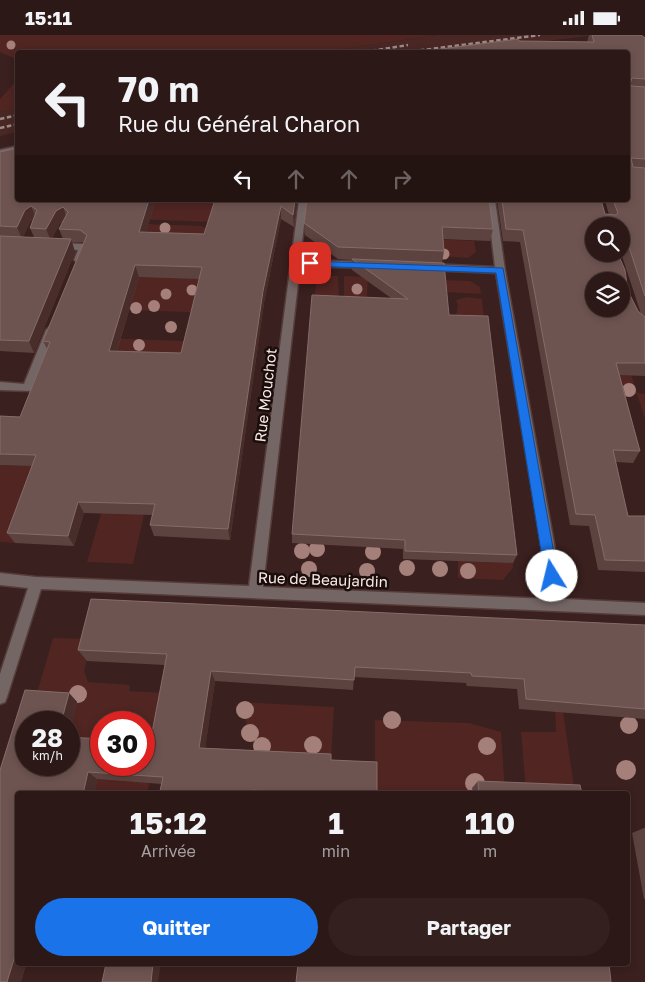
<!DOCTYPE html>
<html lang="fr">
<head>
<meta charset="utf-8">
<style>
  body { margin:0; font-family:"Golos Text",sans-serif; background:#34211f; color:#f1f3f6; height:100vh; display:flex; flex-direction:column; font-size:19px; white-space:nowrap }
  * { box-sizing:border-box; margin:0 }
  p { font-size:16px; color:#a6a0a1 }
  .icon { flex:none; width:28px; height:28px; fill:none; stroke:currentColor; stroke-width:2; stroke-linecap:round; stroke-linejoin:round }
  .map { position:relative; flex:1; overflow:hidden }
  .details { position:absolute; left:15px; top:756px; width:615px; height:175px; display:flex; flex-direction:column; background:#2c1816; border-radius:5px; box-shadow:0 2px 8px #0003,0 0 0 1px #483735 }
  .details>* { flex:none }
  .guide { position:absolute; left:15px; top:15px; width:615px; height:152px; border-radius:5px; box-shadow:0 2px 8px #0003,0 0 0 1px #483735; background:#2c1816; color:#f1f3f6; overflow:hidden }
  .tools { position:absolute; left:585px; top:182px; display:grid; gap:10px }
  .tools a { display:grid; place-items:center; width:45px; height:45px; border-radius:50%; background:#2c1816; box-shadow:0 2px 8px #0003,0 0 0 1px #483735; font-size:25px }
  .speed { position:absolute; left:15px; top:676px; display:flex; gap:10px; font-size:25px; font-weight:700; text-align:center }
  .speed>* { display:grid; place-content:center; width:65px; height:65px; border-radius:50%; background:#2c1816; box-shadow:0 2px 8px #0003,0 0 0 1px #483735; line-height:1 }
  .speed small { font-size:12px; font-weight:400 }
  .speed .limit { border:8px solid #d22; background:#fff; color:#111 }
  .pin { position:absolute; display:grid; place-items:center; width:42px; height:42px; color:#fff; margin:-21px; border-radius:10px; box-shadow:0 2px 8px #0006 }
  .me { position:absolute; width:55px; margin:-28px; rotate:351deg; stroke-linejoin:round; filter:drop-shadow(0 0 4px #0008) }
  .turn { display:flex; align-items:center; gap:18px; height:105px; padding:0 20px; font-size:22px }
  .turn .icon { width:65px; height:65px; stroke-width:2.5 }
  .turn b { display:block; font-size:35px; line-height:42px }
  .lanes { display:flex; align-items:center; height:48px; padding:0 20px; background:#0003; justify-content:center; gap:25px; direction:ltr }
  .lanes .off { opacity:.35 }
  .eta { display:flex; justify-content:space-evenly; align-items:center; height:85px; text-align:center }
  .eta b { font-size:30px; font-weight:700; line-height:35px }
  .button { display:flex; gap:10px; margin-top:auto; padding:10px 20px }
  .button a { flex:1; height:58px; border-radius:30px; background:#1a73e8; color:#fff; font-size:20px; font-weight:700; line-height:58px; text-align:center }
  .button a+a { background:#34211f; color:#f1f3f6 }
  .status { display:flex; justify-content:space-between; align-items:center; height:35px; padding:0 25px; background:#2c1816; direction:ltr }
  .status svg { height:14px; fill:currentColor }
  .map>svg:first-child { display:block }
</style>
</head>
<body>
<div class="status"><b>15:11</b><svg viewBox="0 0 49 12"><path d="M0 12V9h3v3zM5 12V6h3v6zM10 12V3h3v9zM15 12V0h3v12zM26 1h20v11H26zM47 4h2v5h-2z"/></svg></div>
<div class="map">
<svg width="645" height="947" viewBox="0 0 645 947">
  <rect width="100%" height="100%" fill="#3a201e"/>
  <path fill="#482724" d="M437,0H598L445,18H316Z
    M17,74V97L0,101V77Z"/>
  <path fill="#502522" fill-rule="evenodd" d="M0,0H437L316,18H18L17,31L14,23L0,17Z
    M17,45V74L0,77V64Z
    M138,165H228L240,188L131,184Z
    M148,189L202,191L209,196L222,197L142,210Z
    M438,204L474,206L476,217L468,223L439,221Z
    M113,234L208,245L213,278L99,274Z
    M326,241H338L339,259L336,266L314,270L316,247Z
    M344,241L368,242L367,262L360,261L359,272L344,266Z
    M443,245L470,246L480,252L481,259L444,257Z
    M466,262L482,264L485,292L456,281L458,271L456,265Z
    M101,303L211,307L209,318L82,322Z
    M606,336H630L637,358L645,359V384L637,359L605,358Z
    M117,423L145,475L133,529L87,527Z
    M0,430L42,431L15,508L0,507Z
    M458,526L513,528V533L503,545L458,543Z
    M53,603L92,604L84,636L88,647L130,650L129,656L167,658L147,759H89L69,709V701L77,667L35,665ZM101,688H144V730H101Z
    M239,667L334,672L331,727L259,723Z
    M555,669H562L575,759L526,756L521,697H556Z
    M375,685L469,688L501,697L505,755L472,754L473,759H375Z"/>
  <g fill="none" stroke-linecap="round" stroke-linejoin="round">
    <defs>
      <path id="lane" d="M58,208L84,209L89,212L84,225L79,228L74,225L78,215L55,213L53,211Z
        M51,291L56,295L32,356L0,355V347L24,349L46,295Z"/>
      <path id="street" d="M18,111V116L0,119V115Z
        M299,165H307L300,225L369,227L374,230L369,233L300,231L263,552L550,564L496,238L429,235L424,232L429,229L495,232L487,165H495L505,235L564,564L645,568V580L41,554L7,662L5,667L0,669V639L28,553L0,550V538L36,542L249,551Z"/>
    </defs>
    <use href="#lane" stroke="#553c3a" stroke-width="3"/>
    <use href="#street" stroke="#553c3a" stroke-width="3"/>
    <use href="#lane" fill="#746665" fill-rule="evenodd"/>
    <use href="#street" fill="#746665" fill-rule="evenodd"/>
    <path stroke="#9f8986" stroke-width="2.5" stroke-dasharray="4.5 2.5" stroke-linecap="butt" d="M358,18L408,10
      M399,18L540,0
      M0,84L18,80
      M0,93L18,89"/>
  </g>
  <g fill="#a57f7a">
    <circle cx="11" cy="10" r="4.5"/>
    <circle cx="165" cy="193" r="5.5"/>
    <circle cx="444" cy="219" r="5.5"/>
    <circle cx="357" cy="254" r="5.5"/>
    <circle cx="192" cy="255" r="5.5"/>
    <circle cx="166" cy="259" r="5.5"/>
    <circle cx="154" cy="271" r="6"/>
    <circle cx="136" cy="273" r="6"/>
    <circle cx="171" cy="292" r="6"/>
    <circle cx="139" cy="310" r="6"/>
    <circle cx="629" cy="355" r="7"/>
    <circle cx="317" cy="514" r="8"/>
    <circle cx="302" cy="516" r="8"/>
    <circle cx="373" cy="517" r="8"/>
    <circle cx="407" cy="533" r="8"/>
    <circle cx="309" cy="534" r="8"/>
    <circle cx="440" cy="534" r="8"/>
    <circle cx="367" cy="536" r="8"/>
    <circle cx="468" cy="536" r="8"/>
    <circle cx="78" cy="659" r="9"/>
    <circle cx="245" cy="675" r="9"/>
    <circle cx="392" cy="685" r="9"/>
    <circle cx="629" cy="690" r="9"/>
    <circle cx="250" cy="698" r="9"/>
    <circle cx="313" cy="710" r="9"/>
    <circle cx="262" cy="711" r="9"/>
    <circle cx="487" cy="711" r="9"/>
    <circle cx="626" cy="735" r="10"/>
    <circle cx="475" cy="748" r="10"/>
  </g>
  <path fill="#5d4340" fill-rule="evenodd" d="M589,0H641L645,3V341L620,340L640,416L633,428L616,427L628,481H645V537L598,535L589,491L570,490L520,207L503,206L497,165H601L605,179L609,180L605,165H628L519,6L587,7ZM594,191H621V218L641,279L638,276Z
    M0,117L18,165H156L146,197L204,199L215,165H297L294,192L281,184L264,268L230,505L154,501L150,490L153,480L84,478L74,511L15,508L7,498L32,431L0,430V381L20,382L47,314L43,306L84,207H72L75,217L34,318L0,316ZM33,185L30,193L34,202H23L30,187ZM63,187L59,194L63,204L52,203L60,188ZM139,242L199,244L181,318L117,316Z
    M304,188L493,194L490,206L443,204L444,216L442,228L449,280L517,520L513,528L403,524V514L292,508V499L391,263L352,235V225L338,224L305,200Z
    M91,564L645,590V684L519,674L517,654L467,651L466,648L354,642L353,655L215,646L205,713L331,719V725L377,727V759H162L160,756L162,749L97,744L94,759H18V929H26L21,947H0V735L25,655L69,658L77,667L69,701V688H26V730H69V702L101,704V730H144V708H150L165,630L87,626L78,615Z
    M478,746L582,759H473L472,753Z
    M644,793H645V864H644L632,798Z"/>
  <path fill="#482d2b" d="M149,165H156L142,210L139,197Z
    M295,165H297L294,192L293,180Z
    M31,171L36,183L30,187L22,204L17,192L25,175Z
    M281,171V184L264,268L230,505L228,494L263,256Z
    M63,172L67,184L60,188L51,206L46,194L56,176Z
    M71,204L75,217L34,318L29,306Z
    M135,230L139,242L113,328L109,316Z
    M78,467L84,478L74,511L68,501Z
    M211,636L215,646L204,721L199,713Z
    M69,658L77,667L69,701V688H61Z
    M88,737L97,744L94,759H83Z
    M18,911V929H26L21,947H7Z
    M153,929H161L158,947H151Z"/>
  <path fill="#6e5451" stroke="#846c69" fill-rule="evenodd" d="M592,0H641L645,3V44L632,43L630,49L632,51L645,52V124L631,123L633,132L645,133V261L627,206L621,205V191H594V219H618L625,235L628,256L638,276L645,282V328H616L640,416L613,415L628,481H645V526L605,525L595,480L576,479L523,195L506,194L502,165H601L605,179L616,180L618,178L613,165H628V18H410L518,4L519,6L594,7ZM594,246H621V274H594Z
    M18,113V165H149L139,197L204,199L215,165H295L293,180L281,171L263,256L228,494L150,490L155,469L78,467L68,501L7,498L36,420L0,419V381L20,382L50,307L43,306L87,200L80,195L59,194L68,177L63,172L56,176L46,194L30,193L37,175L31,171L25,175L17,192L0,191V117ZM135,230L202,232L181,318L109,316Z
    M307,165H489L493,194L442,192L444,216L338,212L304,188Z
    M0,201L71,204L29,306L0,305Z
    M352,224L444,228L449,280L488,281L517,520L405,516V505L292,499L312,260L408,264Z
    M91,564L645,590V674L526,664L524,644L472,641L471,638L355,632L354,645L211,636L199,713L331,719V725L377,727V759H301L253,755L252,759H171V756H160L163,742L88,737L83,759H18V911L7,947H0V735L25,655L69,658L61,688H26V730H69V702L101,704V730H144V708H150L167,619L78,615Z
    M478,746L580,750L582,759H479Z
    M106,929H153L151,947H102Z
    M298,929H609L611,947H296Z"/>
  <path fill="#1a73e8" stroke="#114b97" d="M307,226L503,233L558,541L556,545L552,546L547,545L545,541L496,238L310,231L305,228Z"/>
  <g text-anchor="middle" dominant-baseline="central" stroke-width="5" stroke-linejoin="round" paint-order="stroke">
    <g font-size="15" fill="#fbe9e6" stroke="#190e0c">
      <text transform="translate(265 360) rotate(-83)">Rue Mouchot</text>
      <text transform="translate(323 544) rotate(2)">Rue de Beaujardin</text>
    </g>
  </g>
</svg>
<div class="tools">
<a><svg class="icon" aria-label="search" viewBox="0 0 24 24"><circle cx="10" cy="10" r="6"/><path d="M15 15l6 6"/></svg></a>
<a><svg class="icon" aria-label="layers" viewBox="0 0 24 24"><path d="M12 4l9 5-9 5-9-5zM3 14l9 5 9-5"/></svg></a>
</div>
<div class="speed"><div>28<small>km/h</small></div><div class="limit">30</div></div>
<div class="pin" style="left:310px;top:228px;background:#d93025"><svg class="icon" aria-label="arrive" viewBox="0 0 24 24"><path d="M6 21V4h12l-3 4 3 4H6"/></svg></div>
<svg class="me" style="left:552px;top:541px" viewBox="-20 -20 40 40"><circle r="19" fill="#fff"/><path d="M0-13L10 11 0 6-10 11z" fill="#1a73e8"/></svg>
<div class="guide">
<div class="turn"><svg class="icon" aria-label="left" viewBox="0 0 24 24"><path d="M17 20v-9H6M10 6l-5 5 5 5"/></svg><div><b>70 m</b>Rue du Général Charon</div></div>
<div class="lanes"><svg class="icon" aria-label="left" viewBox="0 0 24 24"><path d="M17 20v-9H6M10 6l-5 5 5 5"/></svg><svg class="icon off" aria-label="ahead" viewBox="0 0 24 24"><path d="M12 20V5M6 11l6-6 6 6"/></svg><svg class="icon off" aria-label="ahead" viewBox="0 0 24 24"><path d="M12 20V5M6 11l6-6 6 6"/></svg><svg class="icon off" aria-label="right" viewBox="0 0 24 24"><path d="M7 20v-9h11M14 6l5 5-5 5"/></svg></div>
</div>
<section class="details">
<div class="eta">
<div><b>15:12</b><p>Arrivée</p></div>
<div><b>1</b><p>min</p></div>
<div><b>110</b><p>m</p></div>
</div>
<div class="button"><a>Quitter</a><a>Partager</a></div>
</section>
</div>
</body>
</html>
